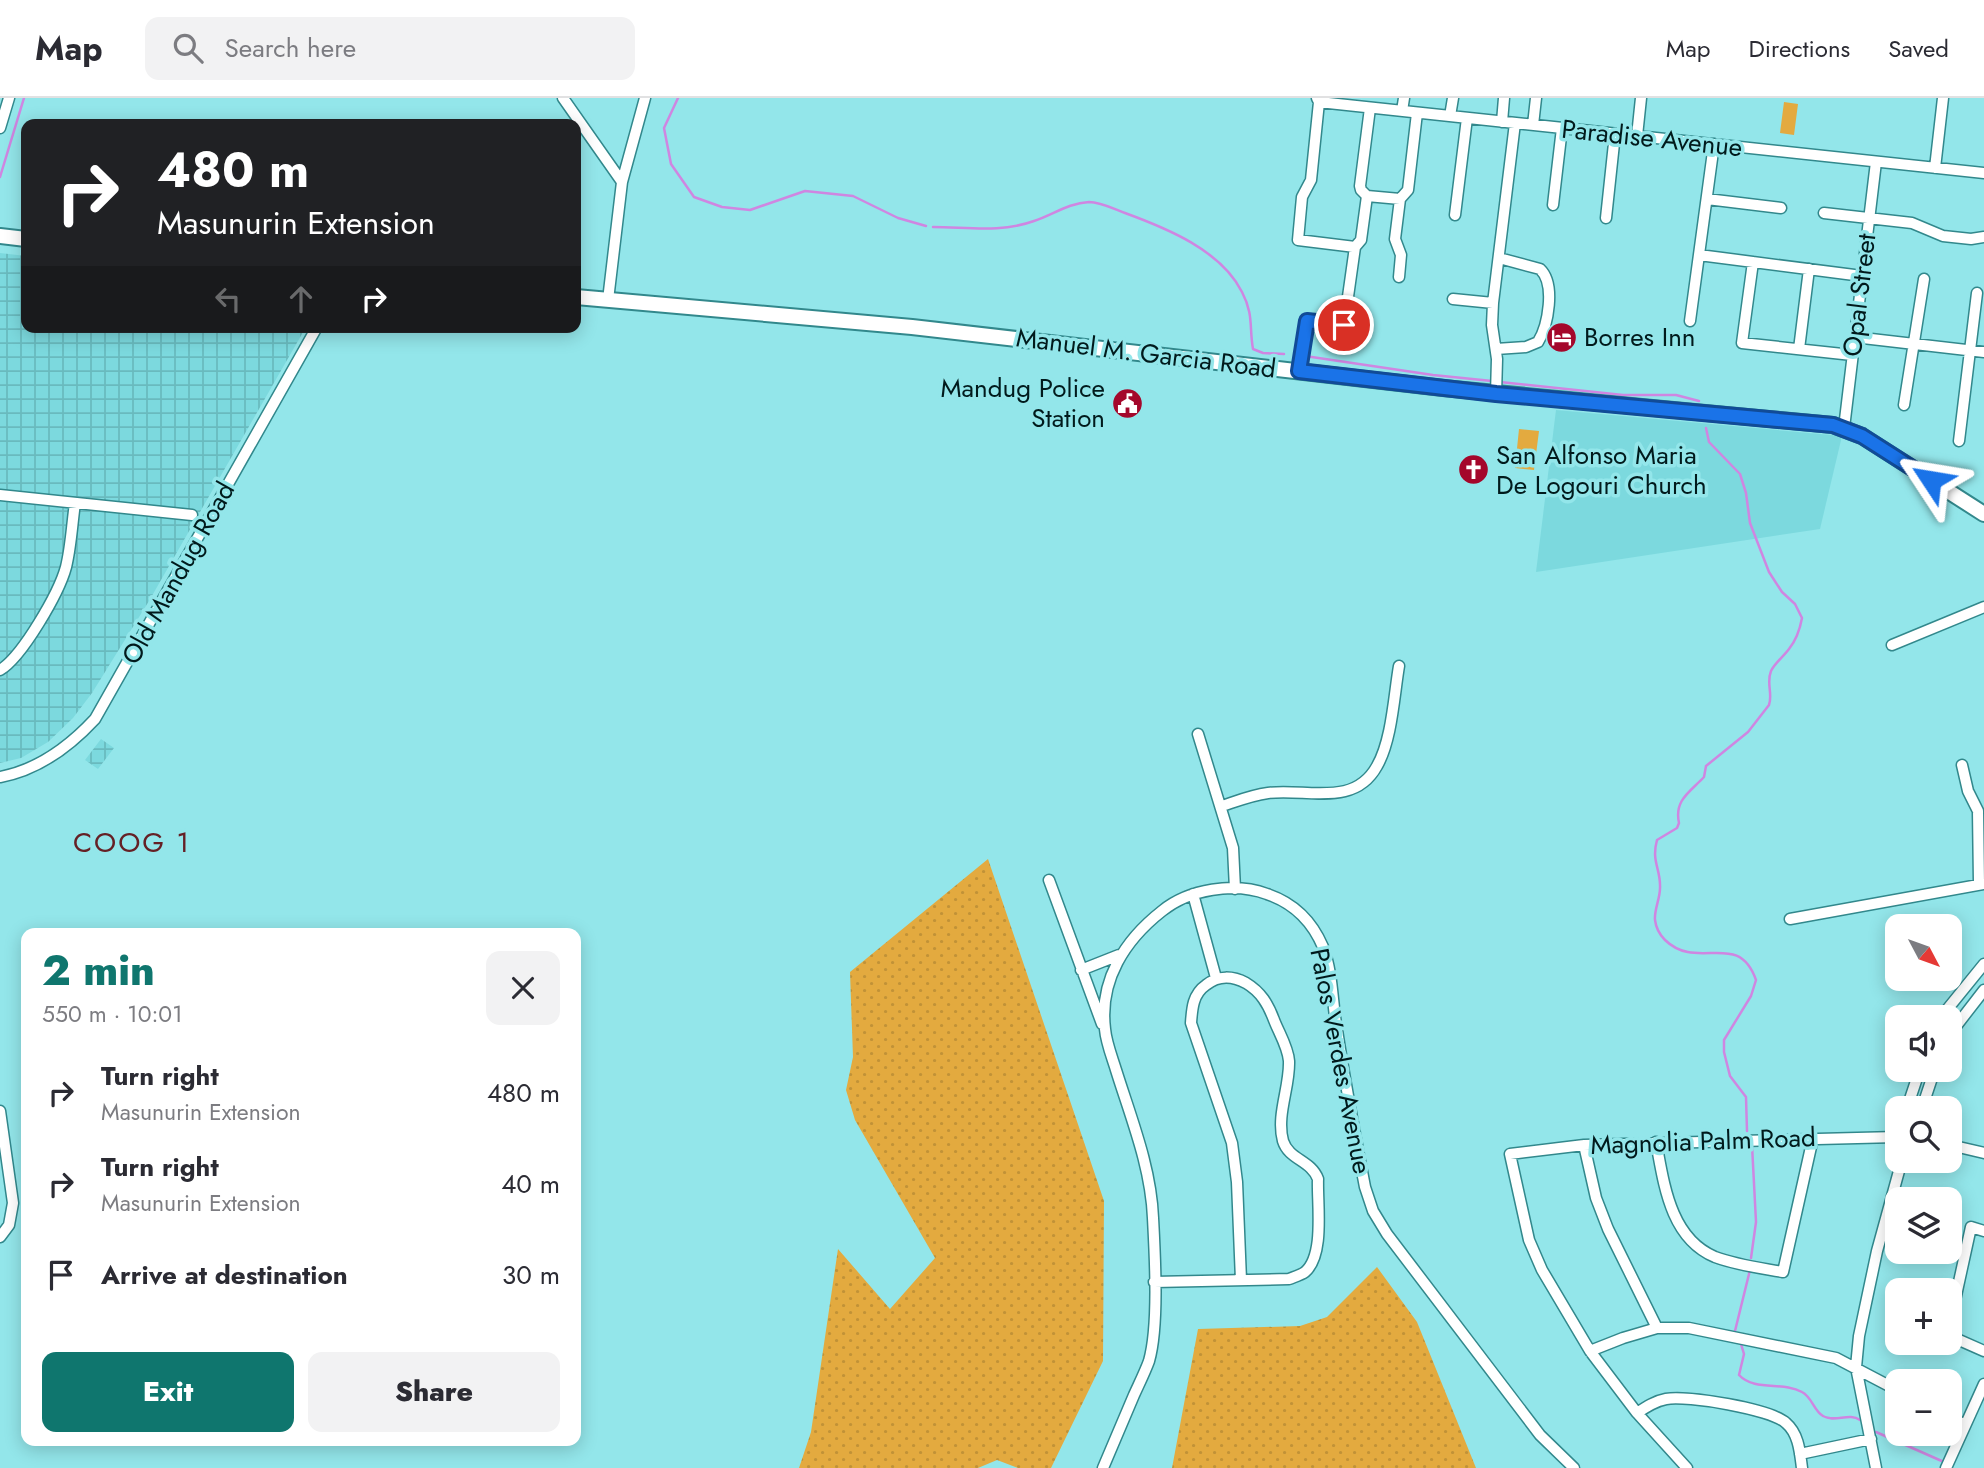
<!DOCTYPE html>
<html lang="en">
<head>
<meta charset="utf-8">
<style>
  body { margin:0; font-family:Jost,sans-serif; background:#f2f2f3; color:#2b2b33; height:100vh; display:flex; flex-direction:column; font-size:26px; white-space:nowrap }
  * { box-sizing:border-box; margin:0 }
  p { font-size:23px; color:#7c7c81 }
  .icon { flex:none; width:38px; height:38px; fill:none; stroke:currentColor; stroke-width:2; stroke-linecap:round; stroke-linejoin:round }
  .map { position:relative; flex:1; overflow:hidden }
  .drawer { position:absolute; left:21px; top:830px; width:560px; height:518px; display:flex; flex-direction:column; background:#fff; border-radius:14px; box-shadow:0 4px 18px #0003 }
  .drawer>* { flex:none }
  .guide { position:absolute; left:21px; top:21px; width:560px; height:214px; border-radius:14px; box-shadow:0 4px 18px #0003; background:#202124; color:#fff; overflow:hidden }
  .needle { width:46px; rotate:131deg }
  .controls { position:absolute; left:1885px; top:816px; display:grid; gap:14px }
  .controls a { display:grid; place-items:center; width:77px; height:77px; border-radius:14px; background:#fff; box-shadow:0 4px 18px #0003; font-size:35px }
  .pin { position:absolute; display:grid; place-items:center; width:60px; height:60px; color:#fff; margin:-30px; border:4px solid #fff; border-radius:50%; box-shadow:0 2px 7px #0007 }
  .me { position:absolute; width:77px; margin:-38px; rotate:303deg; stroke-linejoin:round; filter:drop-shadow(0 0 5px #0008) }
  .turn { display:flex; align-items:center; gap:24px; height:147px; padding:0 21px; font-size:32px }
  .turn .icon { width:91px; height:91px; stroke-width:2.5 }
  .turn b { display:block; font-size:49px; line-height:60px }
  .lanes { display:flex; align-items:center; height:66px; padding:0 21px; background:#0003; justify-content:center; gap:35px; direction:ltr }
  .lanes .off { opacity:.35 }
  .round { display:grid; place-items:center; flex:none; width:74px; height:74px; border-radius:14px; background:#f2f2f3 }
  .head { display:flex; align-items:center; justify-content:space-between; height:119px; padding:0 21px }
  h1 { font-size:42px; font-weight:800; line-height:52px; color:#0f766e }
  .primary-button { display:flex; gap:14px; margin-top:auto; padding:14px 21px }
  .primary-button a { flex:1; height:80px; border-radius:14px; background:#0f766e; color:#fff; font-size:28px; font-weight:800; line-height:80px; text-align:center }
  .primary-button a+a { background:#f2f2f3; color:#2b2b33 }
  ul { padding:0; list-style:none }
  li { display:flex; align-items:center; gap:21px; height:91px; padding:0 21px }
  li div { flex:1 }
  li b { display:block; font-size:26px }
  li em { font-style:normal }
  header { display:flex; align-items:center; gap:42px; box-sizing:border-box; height:98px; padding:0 35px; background:#fff; border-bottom:2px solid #e1e1e2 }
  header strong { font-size:33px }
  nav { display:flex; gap:38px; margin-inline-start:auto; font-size:24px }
  .search { width:490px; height:63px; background:#f2f2f3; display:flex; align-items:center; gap:18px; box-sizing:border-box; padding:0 24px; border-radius:14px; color:#7c7c81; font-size:26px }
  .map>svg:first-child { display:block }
</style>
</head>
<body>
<header>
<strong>Map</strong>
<div class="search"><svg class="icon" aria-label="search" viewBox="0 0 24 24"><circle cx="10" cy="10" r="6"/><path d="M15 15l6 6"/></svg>Search here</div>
<nav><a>Map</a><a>Directions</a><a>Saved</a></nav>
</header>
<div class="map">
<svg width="1984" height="1370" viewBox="0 0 1984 1370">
  <defs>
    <pattern id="industrial-grid" width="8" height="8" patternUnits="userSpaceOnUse" patternTransform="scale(1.75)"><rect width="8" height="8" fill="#7cd9de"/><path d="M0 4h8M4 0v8" fill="none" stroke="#69babe"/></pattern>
    <pattern id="green-dots" width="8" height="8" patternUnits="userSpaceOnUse" patternTransform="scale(1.75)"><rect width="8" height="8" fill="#e3aa3f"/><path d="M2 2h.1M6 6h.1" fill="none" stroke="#c19237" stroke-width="1.8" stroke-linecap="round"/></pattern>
  </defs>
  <rect width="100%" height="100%" fill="#93e6ea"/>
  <path fill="#7cd9de" d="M1556,312L1842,338L1820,431L1536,474Z"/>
  <path fill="url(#industrial-grid)" d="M0,155L26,158V229H306L149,503L92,595L73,620L48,644L21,660L0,665Z
    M101,641L114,650L98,671L85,662Z"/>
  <path fill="url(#green-dots)" d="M988,761L1104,1103L1103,1263L1051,1370H1018L997,1362L978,1370H799L811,1334L838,1151L890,1211L935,1160L855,1022L846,992L853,959L850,874Z
    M1377,1169L1417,1224L1476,1370H1172L1198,1231L1300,1228L1327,1219Z"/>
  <path fill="#e3aa3f" d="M1784,4L1798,6L1794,37L1780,35Z
    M1519,331L1539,333L1534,372L1515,370Z"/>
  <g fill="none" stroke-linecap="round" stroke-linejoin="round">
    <path stroke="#cf86e1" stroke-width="2.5" d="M678,0L664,30L671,66L694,99L722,109L750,112L805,93L853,98L898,120L926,128
      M0,79L24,0
      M933,129C967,129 1001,135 1034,123C1053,117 1068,105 1089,104C1101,104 1114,111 1125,115C1166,130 1221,152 1242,194C1254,217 1249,229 1253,251L1263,255L1284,256
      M1305,258L1433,277L1492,283
      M1500,284L1623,297H1676L1699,303
      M1706,330L1709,344L1740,376L1746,395L1750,425L1769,474L1782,494L1795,506L1802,520C1800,531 1797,541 1789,551C1783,559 1775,565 1771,573C1766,585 1773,596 1769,607L1748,634L1706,668L1704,679C1690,694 1674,702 1679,725L1677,730L1657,742C1651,764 1661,771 1660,790C1660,801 1654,812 1655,822C1656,830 1659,836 1665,842C1698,874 1738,831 1756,882L1751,898L1724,942V954L1730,978L1746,999L1747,1033
      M1751,1160L1756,1124L1752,1047
      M1735,1233L1750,1172
      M1741,1246L1744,1256L1739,1277C1755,1294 1783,1283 1802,1294C1812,1299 1814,1313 1823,1318C1835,1325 1849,1314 1860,1322
      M1876,1334L1944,1364"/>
    <defs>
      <path id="minor" d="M563,0L622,84
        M1317,0L1319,4L1311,82L1302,99L1298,142L1355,149
        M1319,4L1984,75
        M1402,13L1404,0
        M1450,18L1453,0
        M1502,24L1504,0
        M1533,27L1536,0
        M0,30L9,0
        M1637,38L1641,0
        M1935,70L1943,0
        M1367,98L1400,101
        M1707,101L1781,110
        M1553,107L1562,30
        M1824,115L1912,125L1943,138L1971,141L1984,139
        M1455,117L1467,20
        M1606,120L1615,36
        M1699,157L1862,178
        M1753,164L1742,245L1852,257
        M1399,179L1401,157L1395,141L1400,101L1408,92L1417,15
        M1453,201L1493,205
        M608,202L622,84L645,0
        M1690,223L1714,46
        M1854,239L1984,254
        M1496,251L1526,249L1538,244C1548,228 1556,186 1540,171L1499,160
        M1799,251L1809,171
        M1299,273L1307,223L1344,227L1355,149L1361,142L1367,98L1361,92L1360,88L1370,10
        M1496,296L1497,261L1492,227L1493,205L1515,25
        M1904,307L1924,181
        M1844,330L1876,64
        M1959,343L1977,195
        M0,397L192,417
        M1892,547L1984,509
        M0,572C22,559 59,495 66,469C71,449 72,426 75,405
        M1198,636L1233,750L1235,791
        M1962,667L1968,693L1978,713L1979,785
        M0,679C38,672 69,649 95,621L317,229
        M1222,708C1237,703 1252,697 1268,695C1306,690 1354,710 1377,668C1392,642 1394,597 1399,568
        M1049,782L1102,926
        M1193,796L1216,880
        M1790,821L1984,786
        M1081,872L1119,857
        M1941,919L1984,866
        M1950,936L1984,892
        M1907,1010L1920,971
        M1922,1010L1935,971
        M0,1013L13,1105L9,1127L0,1139
        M1656,1044C1664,1086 1670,1140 1715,1159C1736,1167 1761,1170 1783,1174L1813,1040
        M1584,1047L1596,1100L1608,1131L1657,1230
        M1950,1047L1984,1055
        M1154,1184L1289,1181C1294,1179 1301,1177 1305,1174C1325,1157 1317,1106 1318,1081C1311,1062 1289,1062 1283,1043C1276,1017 1290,989 1289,963C1288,949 1279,935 1274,922C1268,906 1261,894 1246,885C1233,878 1218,877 1206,887C1193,896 1192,910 1191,925L1232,1045L1237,1084L1241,1182
        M1950,1225L1971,1129L1984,1133
        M1950,1238L1984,1253
        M1590,1253L1623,1240L1657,1230H1689L1836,1260L1897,1292
        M1637,1315C1646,1309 1655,1303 1666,1301C1687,1297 1771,1311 1786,1325C1799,1336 1800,1355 1802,1370
        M1950,1319L1965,1327
        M1800,1356L1871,1341
        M1103,1370C1113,1346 1124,1321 1134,1297C1139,1286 1145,1274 1149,1263C1159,1228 1155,1158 1153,1120C1151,1069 1131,1020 1116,972C1112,959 1106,944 1105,931C1099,882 1125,842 1162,813C1189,791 1234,784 1267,796C1294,805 1312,823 1323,849C1333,875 1332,905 1337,932C1345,985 1355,1037 1365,1089L1373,1113L1387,1136L1540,1337L1574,1370
        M1687,1370L1637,1315L1590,1253L1542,1172L1529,1142L1510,1056L1584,1047L1897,1039
        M1876,1370L1856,1269L1859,1238L1877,1153L1902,1062
        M1946,1370L1984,1286"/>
      <path id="secondary" d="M0,138L26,141
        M576,199L912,229L1443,290L1833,327L1862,338L1984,416"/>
    </defs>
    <use href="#minor" stroke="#32888c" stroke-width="13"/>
    <use href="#secondary" stroke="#32888c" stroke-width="18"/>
    <use href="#minor" stroke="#fff" stroke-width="10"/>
    <use href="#secondary" stroke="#fff" stroke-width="14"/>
  </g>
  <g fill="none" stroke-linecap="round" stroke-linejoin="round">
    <defs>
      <path id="route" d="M1344,227L1307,223L1299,273L1496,296L1833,327L1862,338L1931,382"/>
    </defs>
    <use href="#route" stroke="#114b97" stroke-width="18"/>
    <use href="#route" stroke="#1a73e8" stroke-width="12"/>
  </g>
  <defs>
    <symbol id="hotel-disc" viewBox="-11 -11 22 22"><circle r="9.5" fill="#a4072b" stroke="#93e6ea"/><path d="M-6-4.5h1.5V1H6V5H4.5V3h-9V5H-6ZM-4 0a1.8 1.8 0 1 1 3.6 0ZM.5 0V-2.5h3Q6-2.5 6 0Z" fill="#fff"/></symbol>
    <symbol id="civic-disc" viewBox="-11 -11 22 22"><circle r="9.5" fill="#a4072b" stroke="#93e6ea"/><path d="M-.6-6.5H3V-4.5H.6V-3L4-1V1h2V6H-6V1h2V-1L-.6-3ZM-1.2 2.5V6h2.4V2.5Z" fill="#fff"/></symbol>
    <symbol id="church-disc" viewBox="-11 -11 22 22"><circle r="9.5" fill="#a4072b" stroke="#93e6ea"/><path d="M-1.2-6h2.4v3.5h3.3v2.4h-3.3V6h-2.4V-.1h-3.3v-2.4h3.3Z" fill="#fff"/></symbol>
  </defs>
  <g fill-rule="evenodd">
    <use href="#hotel-disc" x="1544" y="222" width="35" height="35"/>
    <use href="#civic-disc" x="1110" y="288" width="35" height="35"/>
    <use href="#church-disc" x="1456" y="354" width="35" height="35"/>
  </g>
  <g text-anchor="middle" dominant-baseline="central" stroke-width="7" stroke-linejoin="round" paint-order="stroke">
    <g font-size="26" fill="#011a1c" stroke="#93e6ea">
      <text transform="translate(1652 40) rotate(6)">Paradise Avenue</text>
      <text transform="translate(1859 197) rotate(-83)">Opal Street</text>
      <text transform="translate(1146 255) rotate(7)">Manuel M. Garcia Road</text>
      <text transform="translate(178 475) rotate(-61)">Old Mandug Road</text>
      <text transform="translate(1341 963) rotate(79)">Palos Verdes Avenue</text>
      <text transform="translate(1703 1043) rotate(-2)">Magnolia Palm Road</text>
    </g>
    <g font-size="26" fill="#011a1c" stroke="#93e6ea" text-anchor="start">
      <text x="1584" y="239">Borres Inn</text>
      <text x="1105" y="290" text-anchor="end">Mandug Police<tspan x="1105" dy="30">Station</tspan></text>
      <text x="1496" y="357">San Alfonso Maria<tspan x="1496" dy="30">De Logouri Church</tspan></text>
    </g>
    <g font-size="28" letter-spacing="2" fill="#652025" stroke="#93e6ea">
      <text x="132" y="744">COOG 1</text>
    </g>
  </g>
</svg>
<div class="controls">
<a><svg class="needle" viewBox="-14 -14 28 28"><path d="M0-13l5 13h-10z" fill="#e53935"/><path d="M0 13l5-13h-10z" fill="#7c7c81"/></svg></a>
<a><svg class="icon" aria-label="sound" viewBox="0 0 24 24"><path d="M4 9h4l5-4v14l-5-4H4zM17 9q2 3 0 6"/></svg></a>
<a><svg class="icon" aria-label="search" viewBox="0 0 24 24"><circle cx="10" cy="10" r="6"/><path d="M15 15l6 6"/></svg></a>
<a><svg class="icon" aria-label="layers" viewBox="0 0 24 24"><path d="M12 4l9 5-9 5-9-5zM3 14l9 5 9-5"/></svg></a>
<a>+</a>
<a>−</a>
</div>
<div class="pin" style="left:1344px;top:227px;background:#d93025"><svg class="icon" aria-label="arrive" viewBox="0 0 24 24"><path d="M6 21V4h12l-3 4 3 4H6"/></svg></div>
<svg class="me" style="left:1931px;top:382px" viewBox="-20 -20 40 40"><path d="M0-17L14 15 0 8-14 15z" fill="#1a73e8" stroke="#fff" stroke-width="4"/></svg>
<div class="guide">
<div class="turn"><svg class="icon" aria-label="right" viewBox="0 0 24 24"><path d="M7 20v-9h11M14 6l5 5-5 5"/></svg><div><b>480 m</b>Masunurin Extension</div></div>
<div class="lanes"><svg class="icon off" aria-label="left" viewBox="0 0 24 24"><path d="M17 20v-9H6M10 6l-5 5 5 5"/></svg><svg class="icon off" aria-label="ahead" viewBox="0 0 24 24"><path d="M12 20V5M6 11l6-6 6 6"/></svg><svg class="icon" aria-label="right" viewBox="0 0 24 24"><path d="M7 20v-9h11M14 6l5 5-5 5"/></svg></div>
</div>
<section class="drawer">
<div class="head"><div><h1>2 min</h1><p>550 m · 10:01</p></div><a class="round"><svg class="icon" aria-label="close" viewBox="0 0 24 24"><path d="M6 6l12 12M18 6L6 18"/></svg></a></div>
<ul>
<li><svg class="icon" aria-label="right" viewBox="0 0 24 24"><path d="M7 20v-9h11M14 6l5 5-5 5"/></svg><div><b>Turn right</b><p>Masunurin Extension</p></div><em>480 m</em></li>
<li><svg class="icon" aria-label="right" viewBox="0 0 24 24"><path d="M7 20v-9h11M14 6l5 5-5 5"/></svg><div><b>Turn right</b><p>Masunurin Extension</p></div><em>40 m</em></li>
<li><svg class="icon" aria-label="arrive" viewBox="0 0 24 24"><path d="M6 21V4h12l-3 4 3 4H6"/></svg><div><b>Arrive at destination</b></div><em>30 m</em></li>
</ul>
<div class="primary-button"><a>Exit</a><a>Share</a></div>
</section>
</div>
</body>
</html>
